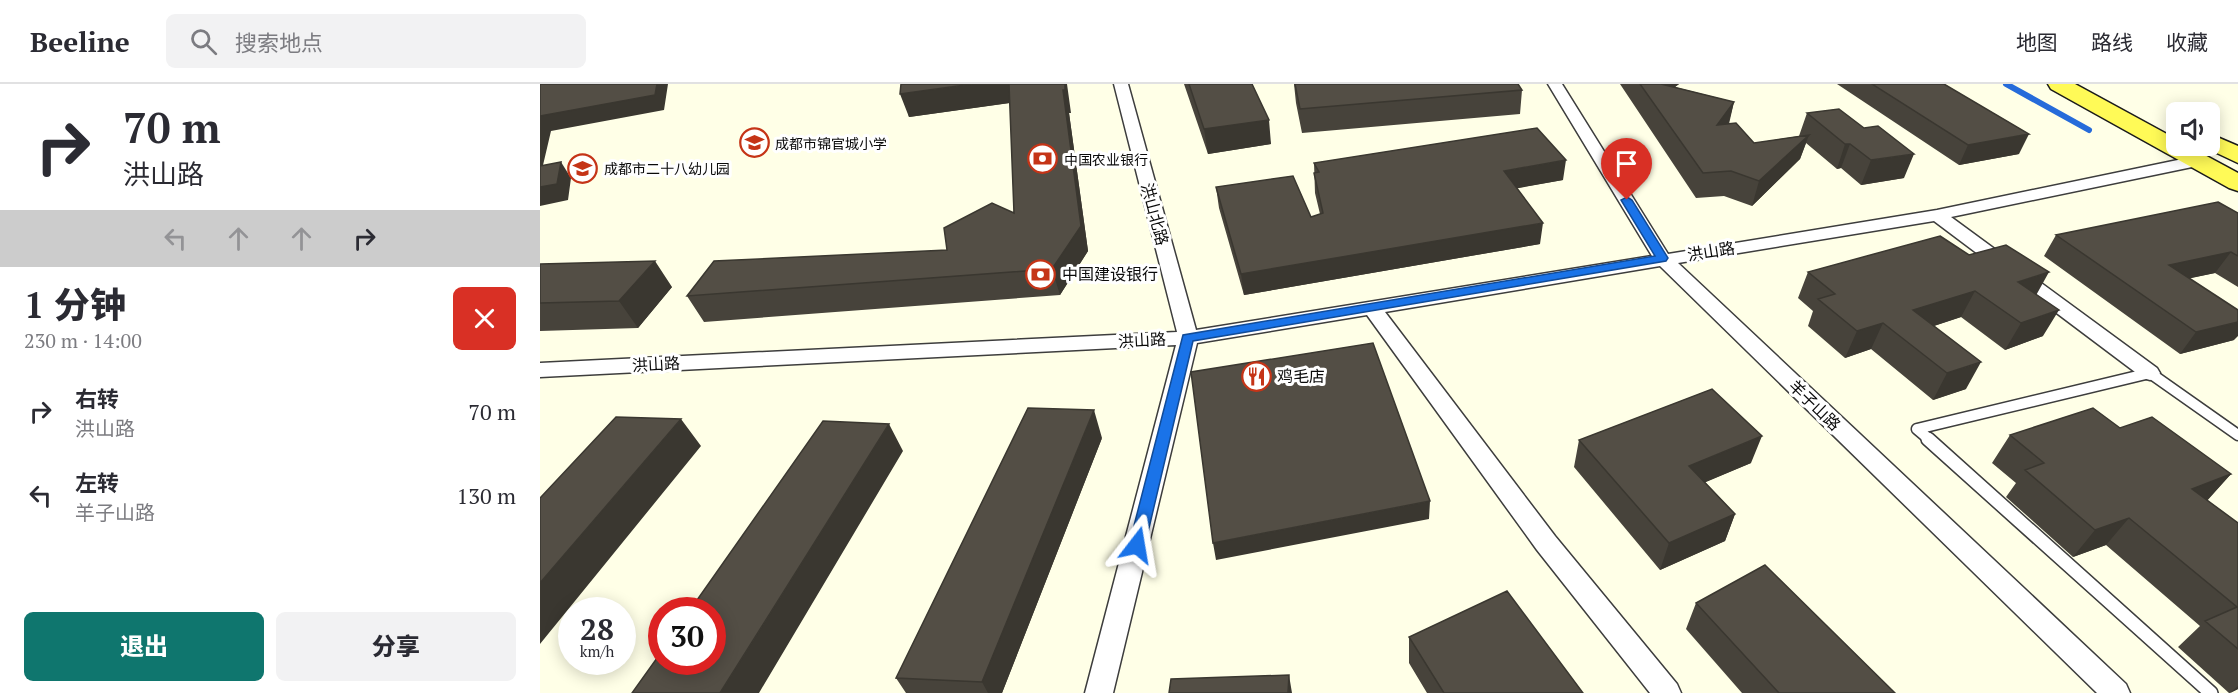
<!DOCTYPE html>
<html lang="zh">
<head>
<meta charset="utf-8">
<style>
  body { margin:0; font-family:"PT Serif","Noto Sans SC",serif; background:#f2f2f3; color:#2b2b33; height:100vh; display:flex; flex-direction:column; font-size:22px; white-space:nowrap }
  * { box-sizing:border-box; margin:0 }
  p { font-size:20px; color:#7c7c81 }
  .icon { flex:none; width:33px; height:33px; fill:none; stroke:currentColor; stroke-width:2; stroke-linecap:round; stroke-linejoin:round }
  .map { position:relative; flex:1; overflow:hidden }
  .side { display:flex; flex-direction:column; background:#fff; width:540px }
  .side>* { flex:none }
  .top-card { background:#fff; color:#2b2b33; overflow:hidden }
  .controls { position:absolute; left:1626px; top:18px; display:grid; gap:12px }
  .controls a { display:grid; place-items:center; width:54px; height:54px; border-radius:9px; background:#fff; box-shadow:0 3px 15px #0003; font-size:30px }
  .speed { position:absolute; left:18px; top:513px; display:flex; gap:12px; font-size:30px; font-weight:700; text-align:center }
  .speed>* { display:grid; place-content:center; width:78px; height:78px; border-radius:50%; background:#fff; box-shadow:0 3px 15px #0003; line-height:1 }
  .speed small { font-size:15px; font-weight:400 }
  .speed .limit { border:9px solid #d22; background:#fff; color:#111 }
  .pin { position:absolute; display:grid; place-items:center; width:51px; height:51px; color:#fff; margin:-62px -26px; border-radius:50% 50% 50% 0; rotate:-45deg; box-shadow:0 0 6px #0007 }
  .pin .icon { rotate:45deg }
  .me { position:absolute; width:66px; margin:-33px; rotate:14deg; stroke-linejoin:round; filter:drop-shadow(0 0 4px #0008) }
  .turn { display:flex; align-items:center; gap:21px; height:126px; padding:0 24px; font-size:27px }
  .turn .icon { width:78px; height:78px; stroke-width:2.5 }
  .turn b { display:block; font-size:42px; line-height:51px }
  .lanes { display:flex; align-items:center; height:57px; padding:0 24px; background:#0003; justify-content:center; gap:30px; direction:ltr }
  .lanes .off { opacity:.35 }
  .round { display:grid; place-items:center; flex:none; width:63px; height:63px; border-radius:9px; background:#f2f2f3 }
  .overview { display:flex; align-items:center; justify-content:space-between; height:102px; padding:0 24px }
  h1 { font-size:36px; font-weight:800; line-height:45px }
  .cta { display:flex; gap:12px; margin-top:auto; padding:12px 24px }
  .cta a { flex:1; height:69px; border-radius:9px; background:#0f766e; color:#fff; font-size:24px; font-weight:800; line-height:69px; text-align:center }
  .cta a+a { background:#f2f2f3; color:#2b2b33 }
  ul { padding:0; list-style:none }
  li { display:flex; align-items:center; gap:18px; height:84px; padding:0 24px }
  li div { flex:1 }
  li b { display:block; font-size:22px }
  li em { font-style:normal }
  header { display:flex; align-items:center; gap:36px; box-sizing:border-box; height:84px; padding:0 30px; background:#fff; border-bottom:2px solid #e1e1e2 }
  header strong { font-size:28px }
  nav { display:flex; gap:33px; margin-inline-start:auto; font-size:21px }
  .search { width:420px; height:54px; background:#f2f2f3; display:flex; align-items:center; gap:15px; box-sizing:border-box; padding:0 21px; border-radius:9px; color:#7c7c81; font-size:22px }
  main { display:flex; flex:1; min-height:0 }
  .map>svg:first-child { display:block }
</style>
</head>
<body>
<header>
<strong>Beeline</strong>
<div class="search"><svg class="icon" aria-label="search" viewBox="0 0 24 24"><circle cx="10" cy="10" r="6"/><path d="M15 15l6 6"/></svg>搜索地点</div>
<nav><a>地图</a><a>路线</a><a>收藏</a></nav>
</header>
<main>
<section class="side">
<div class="top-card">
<div class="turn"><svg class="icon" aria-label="right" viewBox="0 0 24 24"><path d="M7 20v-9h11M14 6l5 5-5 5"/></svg><div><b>70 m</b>洪山路</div></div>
<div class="lanes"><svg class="icon off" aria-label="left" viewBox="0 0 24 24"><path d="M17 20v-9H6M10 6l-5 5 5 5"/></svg><svg class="icon off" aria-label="ahead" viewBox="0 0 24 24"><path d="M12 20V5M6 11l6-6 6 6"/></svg><svg class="icon off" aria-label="ahead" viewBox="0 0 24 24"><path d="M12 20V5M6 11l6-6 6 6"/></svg><svg class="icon" aria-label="right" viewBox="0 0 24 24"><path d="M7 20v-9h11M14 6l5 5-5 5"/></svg></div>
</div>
<div class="overview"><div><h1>1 分钟</h1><p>230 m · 14:00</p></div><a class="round" style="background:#d93025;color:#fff"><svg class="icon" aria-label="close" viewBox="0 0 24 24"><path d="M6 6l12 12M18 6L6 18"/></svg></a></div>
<ul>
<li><svg class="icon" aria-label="right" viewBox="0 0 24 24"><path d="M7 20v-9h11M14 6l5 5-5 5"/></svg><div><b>右转</b><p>洪山路</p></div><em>70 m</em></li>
<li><svg class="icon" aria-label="left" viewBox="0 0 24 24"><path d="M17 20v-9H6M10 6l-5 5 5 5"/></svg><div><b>左转</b><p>羊子山路</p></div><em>130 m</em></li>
</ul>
<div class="cta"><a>退出</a><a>分享</a></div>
</section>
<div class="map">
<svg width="1698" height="609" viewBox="0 0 1698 609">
  <rect width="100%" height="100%" fill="#ffffe7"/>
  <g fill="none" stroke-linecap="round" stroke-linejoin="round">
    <path stroke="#266bda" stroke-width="6" d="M1466,0L1549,46"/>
    <defs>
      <path id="lane-far1" d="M1377,345L1390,356
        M1377,345L1610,289L1698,351"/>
      <path id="lane" d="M1388,355L1671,609"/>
      <path id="street" d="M574,0H588L656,246L1112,172L1008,0H1022L1128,170L1397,126L1657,72L1662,74L1665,77L1657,82L1411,133L1617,284L1620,289L1617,294L1610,296L1603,294L1394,137L1138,179L1586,600L1590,609H1557L1120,182L845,228L1015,452L1137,600L1141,609H1110L997,466L827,231L657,259L573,609H545L636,261L0,293V279L637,248Z"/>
      <path id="primary" d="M1508,0H1535L1636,55V62H1648L1698,89V107L1689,104L1511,5Z
        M1670,50L1698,62V79L1662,62H1670Z"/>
    </defs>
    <use href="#lane-far1" stroke="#3d3d3d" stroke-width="13"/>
    <use href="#lane" stroke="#3d3d3d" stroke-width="16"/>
    <use href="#street" stroke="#3d3d3d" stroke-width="3"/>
    <use href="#primary" stroke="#1b1b1b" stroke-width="3"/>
    <use href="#lane-far1" stroke="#fff" stroke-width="10"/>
    <use href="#lane" stroke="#fff" stroke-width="13"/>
    <use href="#street" fill="#fff" fill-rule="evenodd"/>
    <use href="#primary" fill="#fffa57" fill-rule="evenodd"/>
  </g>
  <path fill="#47433b" d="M361,0L531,29H529L548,167L520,211L164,238L147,212L407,166L474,129L470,19L369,33Z
    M644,0H712L731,60L668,70Z
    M754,0H978L982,6L980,30L762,49L756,19Z
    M1080,0H1139L1135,3L1194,18L1189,40L1214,59L1259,52L1267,29L1364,94L1321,101L1301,84L1297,85L1266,59L1260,75L1212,122L1184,112L1156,114Z
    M1297,0H1404L1479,70L1419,81Z
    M774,79L1023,96L977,104L1000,160L704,211L679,124L676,103L771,133L780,130L775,109Z
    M1698,129V203L1675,189L1650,194L1694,256L1640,270L1504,172L1516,151Z
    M1429,171L1496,210L1503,252L1465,266L1421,233L1394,242L1426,305L1393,316L1331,265L1305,274L1268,242L1273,227L1258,214L1268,188Z
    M0,180L132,203L98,244L0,247Z
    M1580,344L1691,390L1667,416L1698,439V605L1690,609H1689L1638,563L1660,542L1566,461L1533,473L1466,413L1476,399L1452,379L1470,351Z
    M562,354L462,609H366L356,594Z
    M1039,356L1211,379L1165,398L1195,430L1185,457L1120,486L1034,383Z
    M1156,519L1355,609H1202L1146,545Z
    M869,553L1043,609H887L869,579Z"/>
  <path fill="#3a3730" d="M117,0H128L124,26L11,47L0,94V31Z
    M432,0H471L476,18L369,33L360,10Z
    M525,0H527L531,29H529L548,167L520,211L512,185L523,6Z
    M1113,0H1139L1113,19Z
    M1194,18L1188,41H1177Z
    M729,36L731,60L668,70L664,45Z
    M1489,50L1479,70L1419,81L1428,61Z
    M1269,51L1260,75L1212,122L1219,97Z
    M1305,60H1310L1301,84L1297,85Z
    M1374,70L1364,94L1321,101L1331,76Z
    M1026,76L1023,96L962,107L964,87Z
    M21,78L31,94L28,116L0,122V103Z
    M1003,139L1000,160L704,211L701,190Z
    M1691,168L1675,189L1614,202L1629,181Z
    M115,177L132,203L98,244L79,217Z
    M1509,188L1494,215L1478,198Z
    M1435,207L1421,233L1360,253L1373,226Z
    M1519,226L1503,252L1465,266L1481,239Z
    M1698,238V252L1694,256L1640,270L1656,248Z
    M1343,239L1331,265L1305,274L1317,247Z
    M1441,278L1426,305L1393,316L1407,289Z
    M554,326L562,354L462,609H448L442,598Z
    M141,335L161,362L0,560V499Z
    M349,340L363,367L219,609H180Z
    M1222,352L1211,379L1140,409L1149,382Z
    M1691,390L1666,418L1652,405Z
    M890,417L889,435L676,476L673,459Z
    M1195,430L1185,457L1120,486L1129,459Z
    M1589,434L1566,461L1533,473L1555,446Z
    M749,591L752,609H748Z
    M1698,602V605L1690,609Z"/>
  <path fill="#534e45" stroke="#3a3730" stroke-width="1.5" d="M0,0H117L115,11L0,32Z
    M361,0H432L360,10Z
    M469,0H525V6H523L541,142L512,185L147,212L174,177L407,166L404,144L452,119L474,129Z
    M649,0H712L729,36L664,45Z
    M755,0H978L982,6L760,25Z
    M1100,0H1121L1194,18L1177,41L1196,39L1214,59L1269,51L1219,97L1191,87L1163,89Z
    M1332,0H1404L1489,50L1428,61Z
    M1299,25L1324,44L1338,42L1374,70L1331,76L1310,60H1305L1267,29Z
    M997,44L1026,76L964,87L1003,139L701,190L676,103L753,92L771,133L783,129L774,89L779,88L774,79Z
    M21,78L17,100L0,103V82Z
    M1678,118L1698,129V172L1691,168L1629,181L1698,226V238L1656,248L1516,151Z
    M1400,152L1429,171L1466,161L1509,188L1478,198L1519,226L1481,239L1435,207L1373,226L1441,278L1407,289L1343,239L1317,247L1278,215L1295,210L1268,188Z
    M115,177L79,217L0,219V180Z
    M833,259L890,417L673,459L651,288Z
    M1172,305L1222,352L1149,382L1195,430L1129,459L1039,356Z
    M488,324L554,326L442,598L356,594Z
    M1553,324L1580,344L1612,333L1691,390L1652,405L1698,439V565L1665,537L1697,523L1589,434L1555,446L1485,386L1504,379L1470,351Z
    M76,333L141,335L0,499V414Z
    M283,337L349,340L180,609H92L122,567V578H172V526H150Z
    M1225,481L1355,609H1239L1156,519Z
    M967,507L1043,609H904L869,553Z
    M749,591L748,609H629L631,595Z"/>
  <path fill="#1a73e8" stroke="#114b97" stroke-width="1.5" d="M1087,113L1092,116L1128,174L1126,177L653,257L605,461L603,465L597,467L591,465L589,461L643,251L1115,172L1081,116Z"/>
  <defs>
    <symbol id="school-ring" viewBox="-11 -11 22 22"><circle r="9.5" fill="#fff" stroke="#c53417" stroke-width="1.5"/><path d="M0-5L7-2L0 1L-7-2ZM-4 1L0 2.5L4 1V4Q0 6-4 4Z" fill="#c53417"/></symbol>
    <symbol id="bank-ring" viewBox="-11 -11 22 22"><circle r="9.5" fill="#fff" stroke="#c53417" stroke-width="1.5"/><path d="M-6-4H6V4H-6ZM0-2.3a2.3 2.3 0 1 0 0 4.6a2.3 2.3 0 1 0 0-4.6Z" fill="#c53417"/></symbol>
    <symbol id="restaurant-ring" viewBox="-11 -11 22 22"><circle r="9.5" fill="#fff" stroke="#c53417" stroke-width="1.5"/><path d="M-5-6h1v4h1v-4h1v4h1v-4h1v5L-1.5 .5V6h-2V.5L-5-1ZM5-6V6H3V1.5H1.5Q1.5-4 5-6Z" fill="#c53417"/></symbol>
  </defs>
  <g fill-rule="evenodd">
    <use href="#school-ring" x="198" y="42" width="33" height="33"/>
    <use href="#bank-ring" x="486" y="58" width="33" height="33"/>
    <use href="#school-ring" x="26" y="68" width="33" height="33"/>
    <use href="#bank-ring" x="484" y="174" width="33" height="33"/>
    <use href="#restaurant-ring" x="700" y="276" width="33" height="33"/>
  </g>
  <g text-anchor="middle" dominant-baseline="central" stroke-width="6" stroke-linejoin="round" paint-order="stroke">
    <g font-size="14" fill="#0a0a0a" stroke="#fff" text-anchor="start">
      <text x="235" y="59">成都市锦官城小学</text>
      <text x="524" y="75">中国农业银行</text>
      <text x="64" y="84">成都市二十八幼儿园</text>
    </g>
    <g font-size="16" fill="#0a0a0a" stroke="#fff">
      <text transform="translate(615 130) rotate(75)">洪山北路</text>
      <text transform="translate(1171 167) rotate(-9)">洪山路</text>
      <text transform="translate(602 256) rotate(-3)">洪山路</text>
      <text transform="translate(116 280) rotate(-3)">洪山路</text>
      <text transform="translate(1275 321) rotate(44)">羊子山路</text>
    </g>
    <g font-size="16" fill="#0a0a0a" stroke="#fff" text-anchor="start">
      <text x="522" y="190">中国建设银行</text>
      <text x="737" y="292">鸡毛店</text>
    </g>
  </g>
</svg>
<div class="controls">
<a><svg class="icon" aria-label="sound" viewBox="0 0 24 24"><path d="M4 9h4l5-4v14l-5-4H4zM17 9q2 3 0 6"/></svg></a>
</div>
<div class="speed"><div>28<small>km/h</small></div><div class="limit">30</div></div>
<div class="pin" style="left:1087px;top:116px;background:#d93025"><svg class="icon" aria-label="arrive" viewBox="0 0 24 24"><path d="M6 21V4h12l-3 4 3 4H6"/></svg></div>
<svg class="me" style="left:597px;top:461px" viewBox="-20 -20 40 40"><path d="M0-17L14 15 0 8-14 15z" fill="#1a73e8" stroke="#fff" stroke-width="4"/></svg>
</div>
</main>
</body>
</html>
